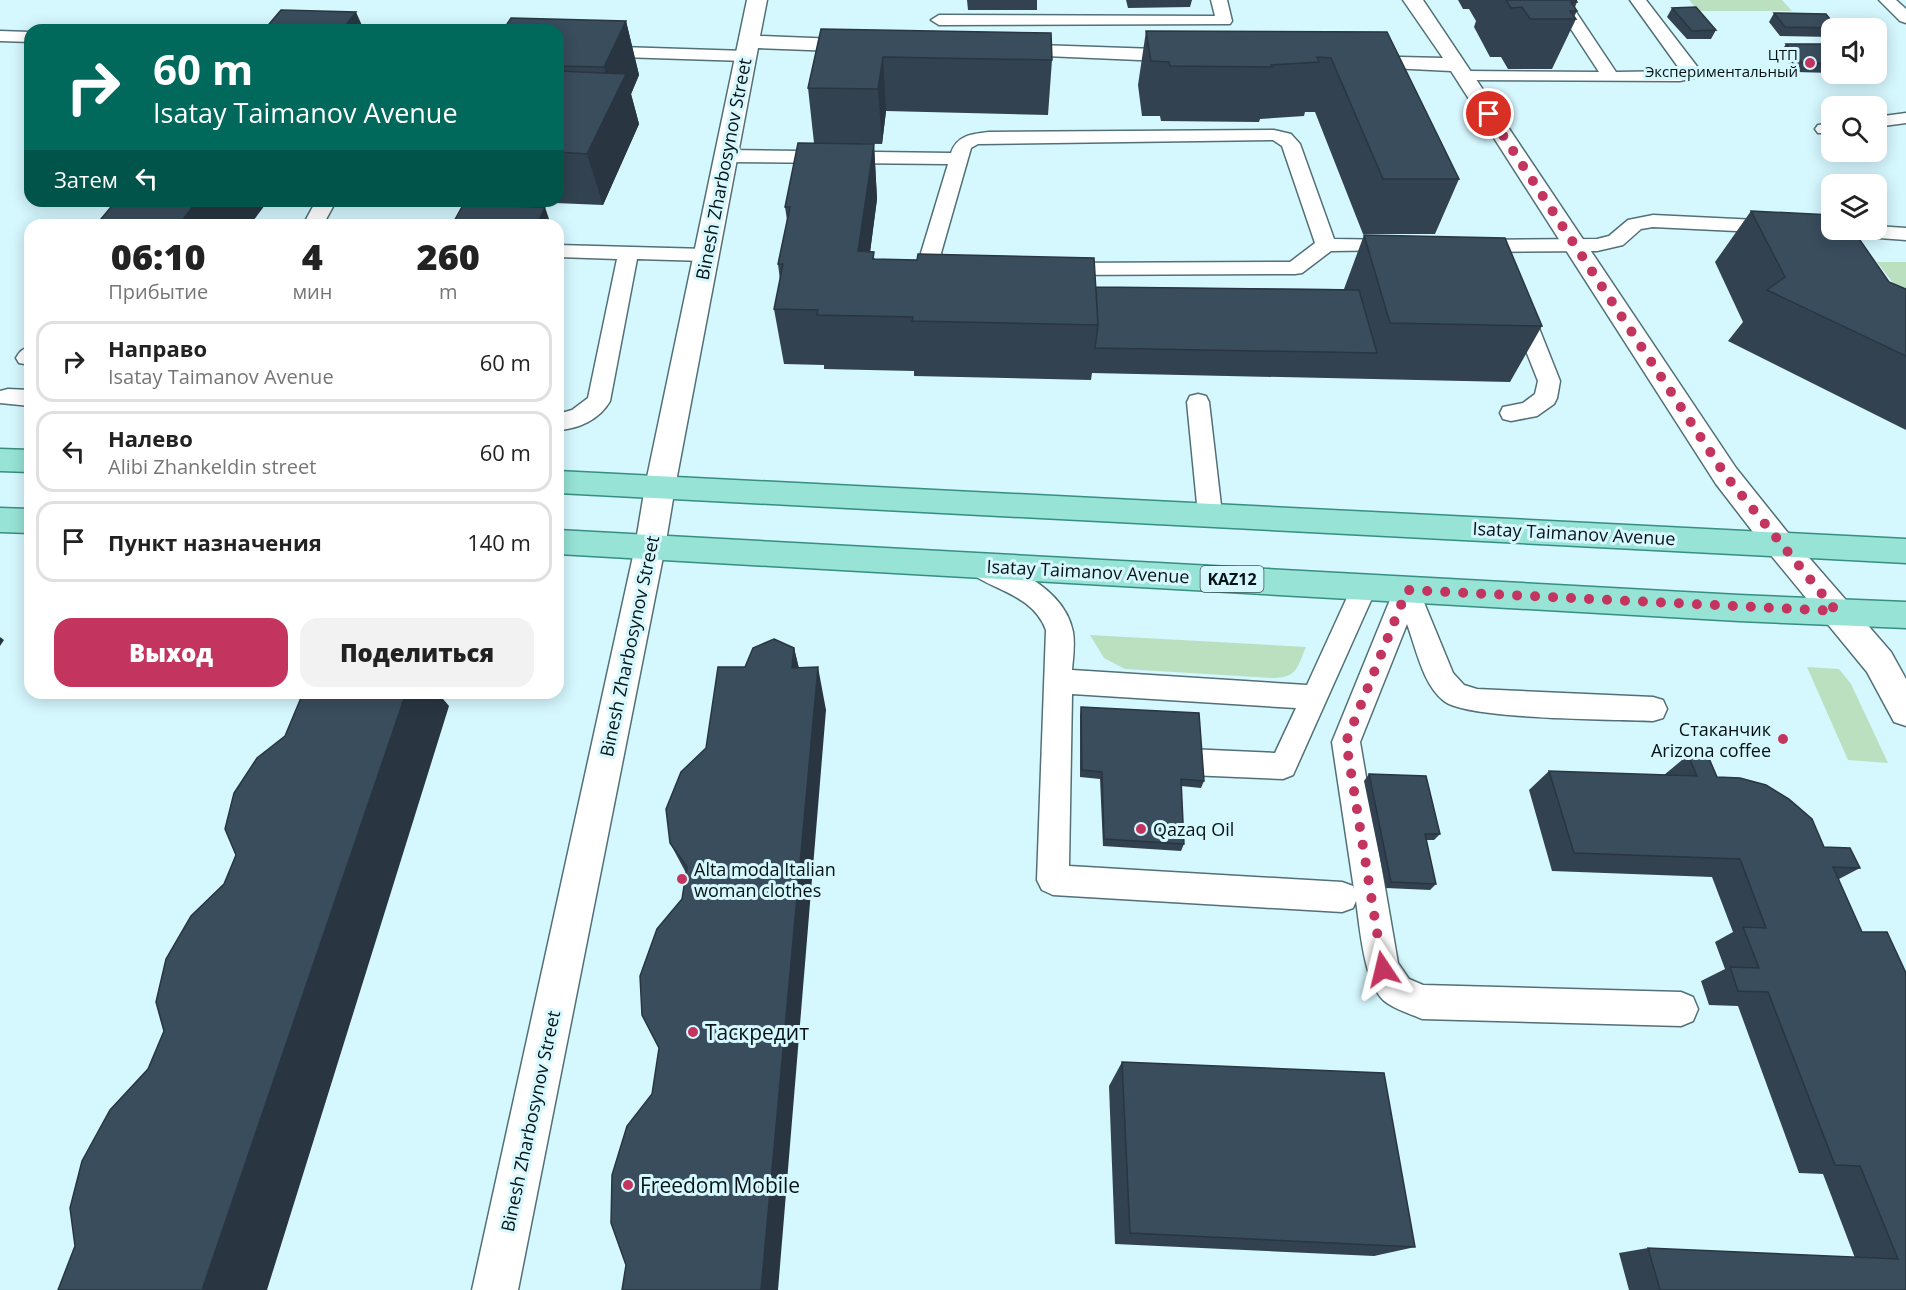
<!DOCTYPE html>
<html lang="ru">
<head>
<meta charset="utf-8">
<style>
  body { margin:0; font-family:"Open Sans",sans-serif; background:#f2f2f2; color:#222; height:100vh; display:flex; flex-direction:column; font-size:22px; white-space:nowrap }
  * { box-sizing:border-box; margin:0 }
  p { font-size:20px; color:#767676 }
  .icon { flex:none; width:33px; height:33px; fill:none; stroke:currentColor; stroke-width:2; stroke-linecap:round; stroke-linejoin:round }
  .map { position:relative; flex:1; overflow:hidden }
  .panel { position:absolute; left:24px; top:219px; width:540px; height:480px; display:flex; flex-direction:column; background:#fff; border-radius:18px; box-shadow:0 3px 15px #0003 }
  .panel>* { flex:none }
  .guide { position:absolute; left:24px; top:24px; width:540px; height:183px; border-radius:18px; box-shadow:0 3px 15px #0003; background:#00695c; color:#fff; overflow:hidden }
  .controls { position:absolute; left:1821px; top:18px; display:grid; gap:12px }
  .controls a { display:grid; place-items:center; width:66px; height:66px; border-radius:12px; background:#fff; box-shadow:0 3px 15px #0003; font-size:30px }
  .pin { position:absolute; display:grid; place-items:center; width:51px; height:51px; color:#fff; margin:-26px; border:3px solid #fff; border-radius:50%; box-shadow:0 2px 6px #0007 }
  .me { position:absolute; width:66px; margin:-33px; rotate:350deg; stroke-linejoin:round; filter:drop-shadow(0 0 4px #0008) }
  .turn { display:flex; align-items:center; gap:21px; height:126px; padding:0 30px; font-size:27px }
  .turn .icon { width:78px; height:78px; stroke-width:2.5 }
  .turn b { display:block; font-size:42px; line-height:51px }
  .then { display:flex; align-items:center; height:57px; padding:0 30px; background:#0003; gap:12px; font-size:22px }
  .eta { display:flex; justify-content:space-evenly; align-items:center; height:102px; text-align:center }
  .eta b { font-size:36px; font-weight:800; line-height:42px }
  .cta { display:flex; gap:12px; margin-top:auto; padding:12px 30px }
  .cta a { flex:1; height:69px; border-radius:18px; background:#c3355f; color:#fff; font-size:24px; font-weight:800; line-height:69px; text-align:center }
  .cta a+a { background:#f2f2f2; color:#222 }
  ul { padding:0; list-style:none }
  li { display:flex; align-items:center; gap:18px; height:81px; margin:0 12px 9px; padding:0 18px; border:3px solid #e0e0e0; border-radius:18px }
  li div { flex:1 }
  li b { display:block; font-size:22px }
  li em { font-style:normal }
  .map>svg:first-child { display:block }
</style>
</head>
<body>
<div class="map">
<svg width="1906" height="1290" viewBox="0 0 1906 1290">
  <rect width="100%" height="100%" fill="#d5f7fe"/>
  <path fill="#bae0c0" d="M1689,0H1782L1792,11H1698Z
    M1877,262H1906V300Z
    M1090,635L1306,647C1297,667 1298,677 1274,678L1125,669L1104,658Z
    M1807,667L1839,669L1851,684L1888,763L1848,760Z"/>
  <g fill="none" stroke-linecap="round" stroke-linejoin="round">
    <defs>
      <path id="lane" d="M1211,0H1227L1232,21L1230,24L939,25L931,20L939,15L1215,16Z
        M1552,0H1568L1616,72L1681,71L1630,0H1646L1699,69L1694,78L1680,81L1459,80L1456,76L1459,72L1465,71L1599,72Z
        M1879,0H1896L1906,9V23L1900,21Z
        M0,31L30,32V42L0,41Z
        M558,45L746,51L754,56L746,61L558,55Z
        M1906,113V123L1876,127V117Z
        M1832,123V133H1818L1815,129L1818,125Z
        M1274,130L1291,134L1300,144L1334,239L1396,240L1403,242L1406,246L1403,250L1331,251L1302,273L1295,274L1058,275L1051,274L1048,269L1051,264L1058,263L1290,262L1315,243L1282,146L1273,140L978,144L971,148L941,253L944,260L966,265L969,270L966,275L959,276L928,270L921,253L948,164L726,162L719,160L717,156L719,152L726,150L951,153C957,135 972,134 989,132Z
        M316,201H336L323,225H303Z
        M1653,215L1778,221L1785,223L1788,227L1785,231L1778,233L1653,227L1641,229L1623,245L1597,251L1473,252L1466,250L1463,246L1466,242L1473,240L1597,239L1609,236L1628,220Z
        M1817,223L1832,224V230H1876V226L1906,228V240L1810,233L1807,229L1810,225Z
        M558,245L706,249L713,251L716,255L713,259L706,261L637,259L610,401C600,419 579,429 558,430V414L572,410L588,398L617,259L558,257Z
        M1520,301L1527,303L1531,308L1560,381L1557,398L1554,404L1537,416L1511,421L1503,419L1500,413L1503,407L1523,403L1535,394L1538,381L1509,308L1513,303Z
        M30,347V365L19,363L16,358C20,351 22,349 30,347Z
        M8,389L30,390V406L0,403V391Z
        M1198,394L1206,396L1209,402L1222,514L1219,521L1210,523L1201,521L1198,514L1187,402L1190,396Z
        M978,555C1015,567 1065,590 1073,632C1075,645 1073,658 1072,670L1307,685L1355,580L1364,577L1373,580L1377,587L1293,775L1283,779L1166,774L1156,770L1151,761L1156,752L1166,748L1275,753L1296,708L1072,694L1069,866L1342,882L1353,886L1354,889L1332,742L1394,590L1398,583L1407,580L1416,583L1453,673L1464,685L1477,689L1653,697L1663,700L1667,709L1663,718L1653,721C1615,719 1468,720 1444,701C1423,685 1416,648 1407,624L1360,742L1398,963L1409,979L1423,985L1681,992L1693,997L1698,1009L1693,1021L1681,1026L1422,1019C1411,1014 1397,1010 1387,1003C1364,988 1360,927 1356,901L1353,908L1342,912L1053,895L1042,890L1037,880L1046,630C1031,589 978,589 965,565L969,558Z"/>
      <path id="street" d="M747,0H767L760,36L862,40L869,42L872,46L869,50L862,52L758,48L675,487L670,495L660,498L650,495L645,487Z
        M1403,0H1423L1736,468L1792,538L1891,652L1906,679V726L1894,722L1867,672L1770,554L1716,484L1451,71L1351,66L1348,62L1351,58L1358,56L1443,58Z
        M1007,44L1186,50L1193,52L1196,56L1193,60L1186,62L1000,54L997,50L1000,46Z"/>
      <path id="secondary" d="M660,476L670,479L675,487L665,547L518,1290H472L635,547L645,487L650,479Z"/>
      <path id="primary" d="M0,449L30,450V472L0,471Z
        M558,471L1906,539V563L558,493Z
        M0,508L30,509V533L0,532Z
        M558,530L1739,595L1906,602V628L1739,621L558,554Z"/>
    </defs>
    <use href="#lane" stroke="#527076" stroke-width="3"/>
    <use href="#street" stroke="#527076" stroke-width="3"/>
    <use href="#secondary" stroke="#527076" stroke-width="3"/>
    <use href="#primary" stroke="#378e81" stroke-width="3"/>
    <use href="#lane" fill="#fff" fill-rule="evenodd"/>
    <use href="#street" fill="#fff" fill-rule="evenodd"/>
    <use href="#secondary" fill="#fff" fill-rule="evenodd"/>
    <use href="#primary" fill="#97e3d6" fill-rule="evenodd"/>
  </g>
  <path fill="#324250" d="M967,0H1037V10H968Z
    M1126,0H1192L1190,7L1128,8Z
    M1458,0H1576L1577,2L1575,7L1577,11L1574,17L1576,19L1552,69H1508L1501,57H1490L1474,27L1476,21L1469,9H1463Z
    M1672,8L1716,30L1711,39H1687L1667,17Z
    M1774,13L1837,28H1832V37L1780,36L1769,22Z
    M626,21L639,75L631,94L639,124L603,205L531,202L558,201V30Z
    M821,29L1052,60L1048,115L886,111L882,144L814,143L808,88Z
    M1146,31L1387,32L1459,179L1435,234H1363L1315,112H1305L1304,116L1260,119L1259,122L1161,121L1160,116H1142L1138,85Z
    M1786,44H1832V73L1796,72L1780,53Z
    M874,144L877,199L870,252L875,259L1096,287L1344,289L1364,235L1542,326L1510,382L1092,373L1091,380L914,376V371L824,369V365L784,364L774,309L780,280L778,264L787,220L785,207Z
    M1751,211L1906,356V430L1728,341L1743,322L1715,262Z
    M794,648L799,668L826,710L652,1094L686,873L670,843L706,748L745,667Z
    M1081,707L1204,781L1201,788L1181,786L1184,844L1181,851L1103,846L1100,779L1080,777V715Z
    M1688,755L1717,777L1824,847L1860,868L1839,879L1906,1290H1629L1619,1253L1648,1248L1855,1258L1823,1174L1799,1173L1738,1006L1709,1005L1701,981L1725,969L1715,942L1733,932L1712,877L1552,871L1529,790L1549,771L1664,775Z
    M1369,774L1440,834L1434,840H1426L1436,884L1430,890L1386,888L1364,781Z
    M1122,1062L1415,1247L1374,1256L1115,1244L1109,1086Z"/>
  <path fill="#293641" d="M356,12L364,30H342Z
    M626,21L639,75L631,94L639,124L603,205L587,154L613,101L604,67Z
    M883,57L886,111L882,144L878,89Z
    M874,144L877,199L863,306L858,251Z
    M197,201H268L250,225H179Z
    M545,207L551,225H537Z
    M558,244L563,259L558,271Z
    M0,637L4,640L0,646Z
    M794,648L804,691L792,668Z
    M818,667L826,710L778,1290H761Z
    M406,693H438L449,706L267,1290H202Z"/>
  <path fill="#3a4d5d" stroke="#293641" stroke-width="1.5" d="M1506,0H1576L1577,2H1571L1577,11H1570L1576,19H1530L1522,7L1511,8Z
    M1696,7L1716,30L1692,31L1672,8Z
    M281,10L356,12L342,30H264Z
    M1774,13L1826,14L1837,28L1785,27Z
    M511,18L626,21L604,67L558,66V30H503Z
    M821,29L1051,33L1052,60L883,57L878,89L808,88Z
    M1146,31L1387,32L1459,179H1383L1331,58L1317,57L1319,62L1271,65L1272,67L1170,66L1169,62L1151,61Z
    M1786,44H1832V64L1802,63Z
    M558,71L626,74L587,154L558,152Z
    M798,143L874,144L858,251L874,252L873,259L917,260L918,254L1094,258L1098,325L912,321L913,317L817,315L818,310L774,309L783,264H778L790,207H785Z
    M116,201H197L179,225H96Z
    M463,205L545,207L537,225H452Z
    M1751,211L1832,215V230H1853L1889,282L1906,289V356L1767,290L1785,277Z
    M1364,235L1505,238L1542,326L1390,323Z
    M1096,287L1359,290L1377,353L1095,348L1098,325Z
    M774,639L794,648L792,668L818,667L761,1290H622L626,1265L611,1223L612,1175L627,1126L652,1094L659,1048L642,1015L640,976L657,929L682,899L687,867L670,843L666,809L681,772L706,748L718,667H745L753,648Z
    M303,693H406L202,1290H58L75,1246L70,1208L82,1161L110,1110L148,1069L164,1031L156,1002L166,959L191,916L224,884L236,855L225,829L234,793L257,758L285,736Z
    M1081,707L1199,713L1204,781L1181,779L1184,844L1104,839L1102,772L1082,770Z
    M1688,755L1708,756L1717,777L1740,778L1766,785L1789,799L1812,819L1824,847L1850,848L1860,868L1833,867L1862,932H1887L1906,973V1290H1660L1648,1248L1898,1259L1860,1166L1835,1165L1768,992L1738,991L1730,967L1759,968L1743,927L1766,928L1740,859L1574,853L1549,771L1697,776Z
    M1369,774L1426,776L1440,834H1425L1436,884L1391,882Z
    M1122,1062L1384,1073L1415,1247L1130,1233Z"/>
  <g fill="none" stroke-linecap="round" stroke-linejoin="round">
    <path stroke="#c3355f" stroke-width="10" stroke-dasharray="0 18" d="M1383,969L1346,742L1407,590L1836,611L1726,476L1489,114"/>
  </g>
  <g fill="#c3355f" stroke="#d5f7fe" stroke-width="2">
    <circle cx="1810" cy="63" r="6"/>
    <circle cx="1783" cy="739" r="6"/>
    <circle cx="1141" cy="829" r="6"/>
    <circle cx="682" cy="879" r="6"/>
    <circle cx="693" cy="1032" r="6"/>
    <circle cx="628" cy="1185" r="6"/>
  </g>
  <g text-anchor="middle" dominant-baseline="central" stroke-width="6" stroke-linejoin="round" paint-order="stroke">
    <g font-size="15" fill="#061214" stroke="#d5f7fe" text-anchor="end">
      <text x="1798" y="54">ЦТП<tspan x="1798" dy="17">Экспериментальный</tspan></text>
    </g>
    <rect fill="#d5f7fe" stroke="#44575a" stroke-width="1.5" x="1200.5" y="566" width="63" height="26" rx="4.5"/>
    <g font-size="16" font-weight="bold" fill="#061214">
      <text x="1232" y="579">KAZ12</text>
    </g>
    <g font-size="18" fill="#061214" stroke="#d5f7fe">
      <text transform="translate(723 169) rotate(-79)">Binesh Zharbosynov Street</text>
      <text transform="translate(1574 533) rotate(3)">Isatay Taimanov Avenue</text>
      <text transform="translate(1088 571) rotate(3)">Isatay Taimanov Avenue</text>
      <text transform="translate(629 646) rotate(-78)">Binesh Zharbosynov Street</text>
      <text transform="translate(530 1121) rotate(-78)">Binesh Zharbosynov Street</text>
    </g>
    <g font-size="18" fill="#061214" stroke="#d5f7fe" text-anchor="start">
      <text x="1771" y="729" text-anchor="end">Стаканчик<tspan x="1771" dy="21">Arizona coffee</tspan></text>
      <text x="1153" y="829">Qazaq Oil</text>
      <text x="694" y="869">Alta moda Italian<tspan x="694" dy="21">woman clothes</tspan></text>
    </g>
    <g font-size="21" fill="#061214" stroke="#d5f7fe" text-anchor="start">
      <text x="705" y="1032">Таскредит</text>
      <text x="640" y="1185">Freedom Mobile</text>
    </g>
  </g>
</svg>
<div class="controls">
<a><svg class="icon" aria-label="sound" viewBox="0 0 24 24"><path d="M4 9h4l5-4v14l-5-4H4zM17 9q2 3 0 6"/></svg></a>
<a><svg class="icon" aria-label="search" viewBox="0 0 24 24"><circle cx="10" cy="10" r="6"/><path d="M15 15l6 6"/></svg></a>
<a><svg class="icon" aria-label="layers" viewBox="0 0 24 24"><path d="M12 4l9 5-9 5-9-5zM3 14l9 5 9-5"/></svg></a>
</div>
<div class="pin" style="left:1489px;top:114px;background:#d93025"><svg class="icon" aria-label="arrive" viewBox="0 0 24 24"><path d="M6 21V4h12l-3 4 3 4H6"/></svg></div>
<svg class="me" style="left:1383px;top:969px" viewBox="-20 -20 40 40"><path d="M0-17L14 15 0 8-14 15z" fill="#c3355f" stroke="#fff" stroke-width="4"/></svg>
<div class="guide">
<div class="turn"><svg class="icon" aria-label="right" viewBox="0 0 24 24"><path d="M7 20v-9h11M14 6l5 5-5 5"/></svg><div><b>60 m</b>Isatay Taimanov Avenue</div></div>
<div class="then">Затем<svg class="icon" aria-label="left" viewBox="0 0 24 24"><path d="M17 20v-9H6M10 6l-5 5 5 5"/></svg></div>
</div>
<section class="panel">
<div class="eta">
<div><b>06:10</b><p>Прибытие</p></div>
<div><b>4</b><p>мин</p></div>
<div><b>260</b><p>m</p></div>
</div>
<ul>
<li><svg class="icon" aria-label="right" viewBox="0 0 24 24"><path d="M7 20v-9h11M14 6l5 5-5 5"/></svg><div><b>Направо</b><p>Isatay Taimanov Avenue</p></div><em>60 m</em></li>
<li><svg class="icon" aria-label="left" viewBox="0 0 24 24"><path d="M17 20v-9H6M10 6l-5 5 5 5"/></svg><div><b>Налево</b><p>Alibi Zhankeldin street</p></div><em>60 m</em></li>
<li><svg class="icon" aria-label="arrive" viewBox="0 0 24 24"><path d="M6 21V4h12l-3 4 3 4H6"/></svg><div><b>Пункт назначения</b></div><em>140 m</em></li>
</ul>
<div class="cta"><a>Выход</a><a>Поделиться</a></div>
</section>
</div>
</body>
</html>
